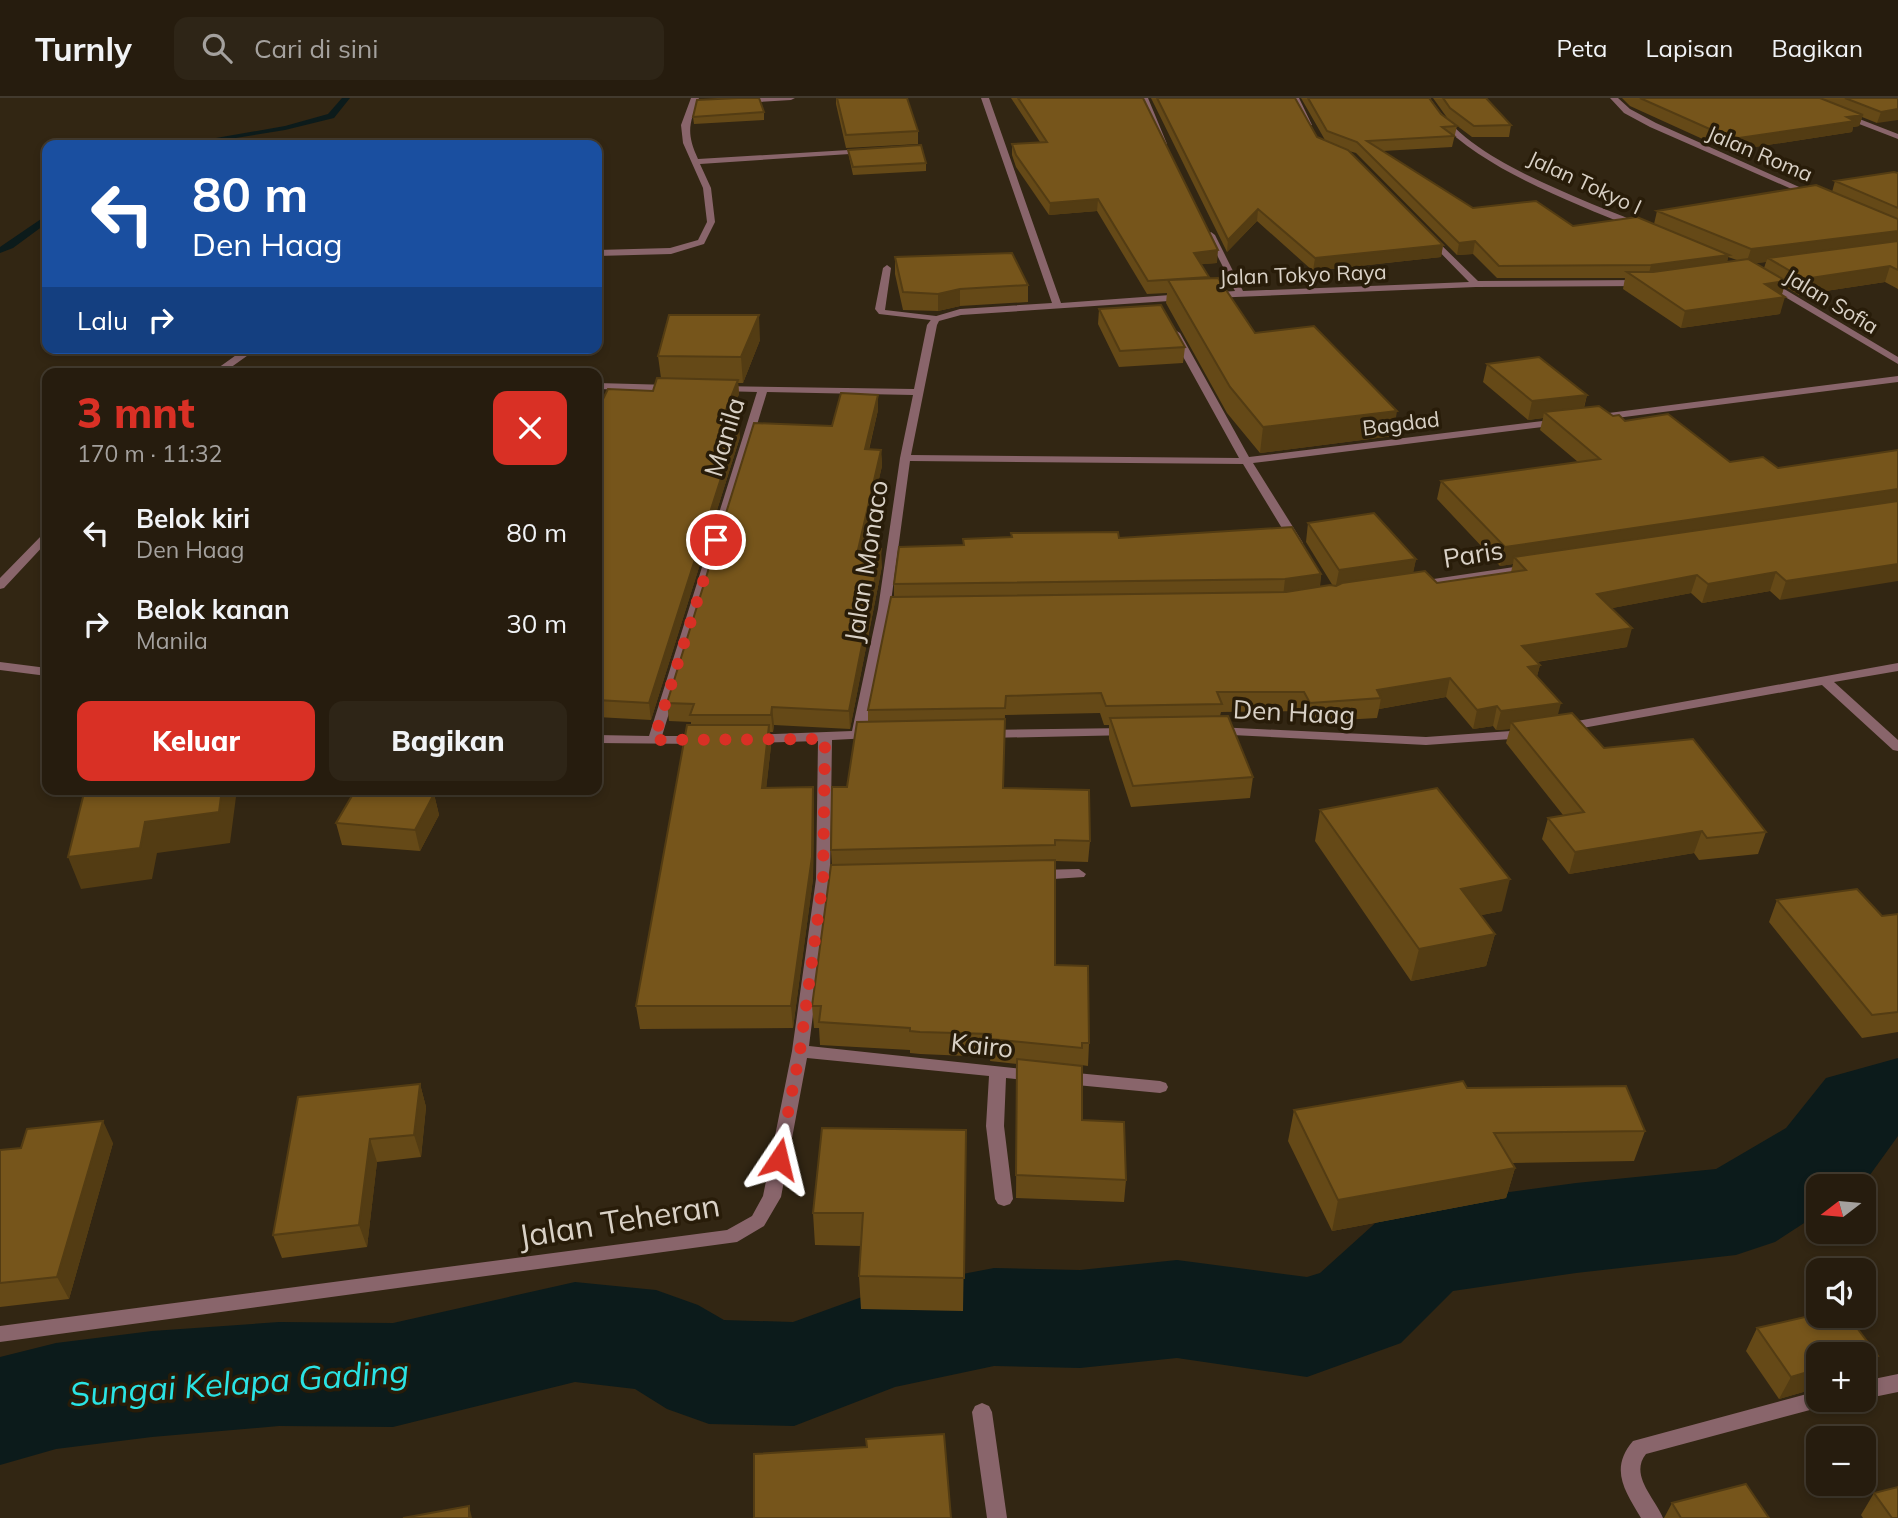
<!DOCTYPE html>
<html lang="id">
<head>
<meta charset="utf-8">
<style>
  body { margin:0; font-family:Mulish,sans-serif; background:#2e2517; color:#f1f3f6; height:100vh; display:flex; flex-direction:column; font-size:26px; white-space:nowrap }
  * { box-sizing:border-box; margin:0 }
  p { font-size:23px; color:#a4a19e }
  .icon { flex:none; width:38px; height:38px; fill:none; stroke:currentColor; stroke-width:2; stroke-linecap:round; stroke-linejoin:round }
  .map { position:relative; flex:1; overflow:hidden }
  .drawer { position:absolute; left:42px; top:270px; width:560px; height:427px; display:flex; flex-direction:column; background:#261c0e; border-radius:14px; box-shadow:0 4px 10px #0003,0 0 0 2px #423a2e }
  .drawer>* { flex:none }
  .banner { position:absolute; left:42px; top:42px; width:560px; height:214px; border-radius:14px; box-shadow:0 4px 10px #0003,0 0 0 2px #423a2e; background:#1a4fa0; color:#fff; overflow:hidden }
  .needle { width:46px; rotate:254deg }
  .controls { position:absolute; left:1806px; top:1076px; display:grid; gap:14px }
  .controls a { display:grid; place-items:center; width:70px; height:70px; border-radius:14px; background:#261c0e; box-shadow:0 4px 10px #0003,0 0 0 2px #423a2e; font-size:35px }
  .pin { position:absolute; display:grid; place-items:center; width:60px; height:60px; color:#fff; margin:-30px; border:4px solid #fff; border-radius:50%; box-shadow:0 2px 7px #0007 }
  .me { position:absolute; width:77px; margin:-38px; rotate:10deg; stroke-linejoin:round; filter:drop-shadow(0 0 5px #0008) }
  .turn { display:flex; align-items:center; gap:24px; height:147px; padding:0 35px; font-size:32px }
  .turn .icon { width:91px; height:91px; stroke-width:2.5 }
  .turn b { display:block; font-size:49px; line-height:60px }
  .then { display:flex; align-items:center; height:66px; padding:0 35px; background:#0003; gap:14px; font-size:26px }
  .round { display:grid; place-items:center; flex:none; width:74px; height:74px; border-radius:14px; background:#2e2517 }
  .head { display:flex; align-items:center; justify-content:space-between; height:119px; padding:0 35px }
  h1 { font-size:42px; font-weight:800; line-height:52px; color:#d93025 }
  .primary-button { display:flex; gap:14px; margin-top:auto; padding:14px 35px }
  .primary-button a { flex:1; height:80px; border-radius:14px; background:#d93025; color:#fff; font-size:28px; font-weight:800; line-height:80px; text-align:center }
  .primary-button a+a { background:#2e2517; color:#f1f3f6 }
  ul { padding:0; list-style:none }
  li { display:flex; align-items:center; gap:21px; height:91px; padding:0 35px }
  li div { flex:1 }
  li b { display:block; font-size:26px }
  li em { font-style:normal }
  header { display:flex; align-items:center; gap:42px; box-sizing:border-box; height:98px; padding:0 35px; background:#261c0e; border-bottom:2px solid #423a2e }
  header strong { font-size:33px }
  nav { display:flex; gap:38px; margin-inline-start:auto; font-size:24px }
  .search { width:490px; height:63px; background:#2e2517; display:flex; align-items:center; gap:18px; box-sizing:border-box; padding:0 24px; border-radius:14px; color:#a4a19e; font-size:26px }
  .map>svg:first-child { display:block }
</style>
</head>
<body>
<header>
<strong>Turnly</strong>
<div class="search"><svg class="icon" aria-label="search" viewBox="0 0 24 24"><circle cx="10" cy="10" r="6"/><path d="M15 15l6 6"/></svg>Cari di sini</div>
<nav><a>Peta</a><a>Lapisan</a><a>Bagikan</a></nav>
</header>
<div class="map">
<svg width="1898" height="1420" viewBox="0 0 1898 1420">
  <rect width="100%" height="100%" fill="#322613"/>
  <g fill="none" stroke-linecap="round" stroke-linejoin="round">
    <path fill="#0c1b1b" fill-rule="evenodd" d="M342,0H350L334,20L285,32L192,47H176L285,28L328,16Z
      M44,119H47V125L13,150L0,155V149Z"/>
    <path fill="#0c1b1b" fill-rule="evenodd" d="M1898,960V1038L1862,1088H1818V1116L1775,1144L1736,1157L1576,1175L1453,1193L1401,1245L1307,1279L1177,1260L1080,1270L994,1268L895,1289L794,1328L709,1326L667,1311L635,1291L575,1284L393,1329L279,1328L152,1339L56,1351L0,1367V1259L56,1245L152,1233L279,1224L393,1225L575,1184L656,1192L698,1207L724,1222L793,1224L884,1191L994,1170L1080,1172L1177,1162L1307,1179L1320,1175L1382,1119L1422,1106L1576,1085L1716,1071L1786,1030L1826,980Z"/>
    <path fill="#89656b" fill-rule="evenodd" d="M887,167L891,170L885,212L936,218L939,219V223L879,216L875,211L883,170Z"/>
    <path fill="#89656b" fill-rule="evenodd" d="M691,0H699C689,26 686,35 698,61L865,51L869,53L865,55L700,66L711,90L715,124L704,146L671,156L597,158V152L670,150L698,142L707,124L703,90L683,45L681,27Z
      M757,0H795L791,2L743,5L739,3Z
      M981,0H989L1061,205L1184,196L1189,199L1184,202L961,217L939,223L937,227L911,357L1239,360L1170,235L1175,232L1180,235L1249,359L1559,321L1564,324L1559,327L1253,365L1303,445L1297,448L1291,445L1243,366L910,363L890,511L866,633L872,637L870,640L832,642L830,781L809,948L1041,973L1043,977L1041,981L1035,983L1006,980L1004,1028L1013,1101L1010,1106L1004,1108L998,1106L995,1101L986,1028L989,978L807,960L781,1099L764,1128L737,1144L0,1244V1228L727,1132L752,1118L763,1098L792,953L816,781L818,643L752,645L745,641L752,637L852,633L878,511L900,360L913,297L767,294L662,638H700L707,642L700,646L597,645V637L649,638L757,294L720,293L715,290L716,288L914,291L927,227L933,219L960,211L1052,205Z
      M1140,0H1148L1167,46L1160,44Z
      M1291,0H1299L1312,27H1306Z
      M1422,0H1430C1464,54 1535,81 1592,106C1608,113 1627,118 1641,128L1634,130C1569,103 1487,73 1437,22C1431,16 1427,7 1422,0Z
      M1610,0H1618L1630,11L1656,25L1817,97L1810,99L1650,29L1624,15Z
      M1844,15L1898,36V41L1841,19L1840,17Z
      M1211,134L1215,137L1243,193L1469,184L1428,142L1427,140L1431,137L1478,183L1642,182L1646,185L1642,188L1476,189L1211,200L1208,199V195L1235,193L1207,137Z
      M1765,183H1771L1898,259V266L1765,187Z
      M246,250H258L223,275H211Z
      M1898,278V284L1593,323L1588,320L1593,317Z
      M597,285L671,287L676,290L671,293L597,291Z
      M47,435V444L4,490L0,491V480L43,436Z
      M1528,467L1534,471L1532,473L1420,491L1414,487L1420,483Z
      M0,564L47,570V578L0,572Z
      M1898,565V573L1834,584L1898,642V653L1893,652L1822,587L1566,633L1559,629L1566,625Z
      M1217,629L1426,639L1525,632L1532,636L1530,639L1511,641L1426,647L1212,636L1210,633L1212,630Z
      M1127,630L1134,634L1132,637L986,640L979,636L986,632Z
      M1079,771L1086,776L1084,779L1038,782L1031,777L1038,772Z
      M1066,974L1160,983L1166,985L1168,989L1166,993L1160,995L1066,986L1060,984L1058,980L1060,976Z
      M1898,1276V1294L1864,1301V1283Z
      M1818,1293V1302H1828L1825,1308L1646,1356C1629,1377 1655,1400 1663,1420H1641C1625,1393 1609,1371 1633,1343Z
      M982,1305L989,1308L992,1314L1007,1420H987L972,1314L975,1308Z"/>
  </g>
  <path fill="#654917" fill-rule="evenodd" d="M836,0H907L918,33V46L846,50L836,6Z
    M1011,0H1143L1217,165L1201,166L1209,180L1255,235L1393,338L1260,355L1227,315L1166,205L1167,195L1147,196L1097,113L1049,117L1016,69L1012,57V46L1040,44Z
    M1151,0H1295L1317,39L1325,42L1301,0H1429L1441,16L1457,28L1452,49L1383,53L1473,110L1573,128L1654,126L1657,113L1832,94L1835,83L1898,75V191L1885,184L1799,197L1784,188L1782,196L1780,216L1681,230L1623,191L1625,180H1497L1473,156L1457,157L1356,55L1349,53L1443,147L1441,159L1313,173L1257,123L1227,154ZM1728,159L1737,162L1727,164ZM1766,164L1764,170L1755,165Z
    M1433,0H1486L1511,27L1509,39H1472L1448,21Z
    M1622,0H1898L1877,25L1862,19L1859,28L1853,29L1852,34L1729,53L1630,8Z
    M764,14V22L694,26L693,19Z
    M848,52L926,65V73L853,77L849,59Z
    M895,159L1028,187V204L960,208L938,213L903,212L895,176Z
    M1099,211L1185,249L1183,265L1119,269L1098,226Z
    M760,242L743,285H738L739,296L728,324L740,339L651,622L597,619V306L653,293L661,280L658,258Z
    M1487,266L1587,297L1584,310L1625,323L1730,364L1778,370L1898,352L1780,502L1770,493L1702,505L1691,495L1612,510L1627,549L1537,564L1540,567L1537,578L1558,617L1604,650L1766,734L1758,756L1699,762L1694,755L1569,776L1542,741L1548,720L1563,717L1506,645L1510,631L1496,632L1493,628L1473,631L1446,599L1379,611L1377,620L1307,624L1301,613L1221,614L1220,618L1253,679L1250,700L1131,709L1109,641V627H1104L1100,615L1005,617L1003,690L1090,743L1088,764L1055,763V867L1089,945L1088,968L1081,967L1082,1022L1126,1082L1124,1104L1016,1100L1017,966L990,963L991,959L920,956L910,955V952L820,947L819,930H814L812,908L832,767L831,752L847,689L868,623V612L894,499V486L963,447V441L1011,439V435L1119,440L1321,476L1320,489L1333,488L1306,444L1308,425L1416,461L1413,474L1437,485L1511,474L1513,466L1500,468L1437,401L1441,383L1578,364L1540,332L1543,320L1528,322L1483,284Z
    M878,312L869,352H881L882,368L862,452L882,468L850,631L774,627L773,634H770L771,648L766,690L813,689L814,711L813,781L793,930L640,931L636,908L691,627V624L669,623L667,605L832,328Z
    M429,695L434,696L439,717L420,753L342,747L336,725Z
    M1320,712L1502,813L1481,817L1495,836L1486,868L1411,883L1315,743Z
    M1777,802L1882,818L1898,816V934L1862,940L1769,824Z
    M420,986L426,1009L421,1059L377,1064L367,1149L282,1160L273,1137Z
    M1467,990L1645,1033L1634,1063L1512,1065L1515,1070L1506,1100L1332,1133L1288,1043L1294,1012Z
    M966,1032L963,1213L861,1211L859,1178L861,1148L815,1147L813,1115Z
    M113,1045L69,1201L0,1209V1052Z
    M1818,1216V1218H1848L1878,1258L1864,1282V1256H1818V1292L1817,1290L1779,1301L1746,1253L1757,1230Z
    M1874,1395L1898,1420H1863L1861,1417Z
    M1672,1405L1681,1420H1664Z"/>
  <path fill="#533c13" d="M1898,11V22L1877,25L1881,14Z
    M1863,17L1859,28L1853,29L1852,34L1729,53L1732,41Z
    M1098,101L1097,113L1049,117L1050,105Z
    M1258,111L1257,123L1227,154L1228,142Z
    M1898,133V147L1768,160L1766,164L1746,166L1751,151Z
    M1475,143L1473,156L1457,157L1459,145Z
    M1443,147L1441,159L1313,173L1315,160Z
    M1218,152L1217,165L1193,167L1194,155Z
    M1729,157L1725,170L1648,179L1651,167Z
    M1890,168L1885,184L1799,197L1804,181Z
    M1786,183L1781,199H1785L1780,216L1681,230L1685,213L1765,186Z
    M960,191V208L938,213V196Z
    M759,217L760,242L743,285L741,259Z
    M738,282L739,296L722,339L721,324Z
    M878,297V312L865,367V351Z
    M1587,297L1582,315L1544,314L1543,320L1528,322L1532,303Z
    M1397,313L1393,338L1260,355L1263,329Z
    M739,324L740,339L651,622L649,605Z
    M881,352L882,368L859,468L858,452Z
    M1898,391V407L1514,459L1513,466L1500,468L1505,449Z
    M881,451L882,468L850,631L849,613Z
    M1416,461L1412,481L1335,492L1339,472Z
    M1898,466V483L1780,502L1786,483Z
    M1776,474L1770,493L1702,505L1708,486Z
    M1321,476L1319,494L1283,499L1285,481Z
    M1697,477L1691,495L1592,514L1597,496Z
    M1632,530L1627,549L1517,567L1522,548Z
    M1540,567L1535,586L1528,569Z
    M1450,580L1446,599L1379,611L1381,600L1377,592Z
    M1561,605L1556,624H1511L1510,631L1496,632L1501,613Z
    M1497,608L1493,628L1473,631L1477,612Z
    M772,609L774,627L773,634L771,617Z
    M769,627L771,648L764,711L762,690Z
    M813,689L814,711L813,781L793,930L791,908Z
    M222,691H237L230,745L157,755L152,781L81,791L68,759L145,724Z
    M420,691H428L431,703L434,696L439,717L420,753L415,732L419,695Z
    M1702,733L1694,755L1569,776L1575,754Z
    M1510,781L1502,813L1453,823L1461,791Z
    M1495,836L1486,868L1411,883L1419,851Z
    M420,986L426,1009L421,1059L414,1037Z
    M103,1023L113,1045L69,1201L57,1179Z
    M370,1041L377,1064L367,1149L359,1127Z
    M1515,1070L1506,1100L1332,1133L1338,1102Z
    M1878,1258L1866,1280L1864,1282V1267L1874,1259Z
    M1818,1271L1817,1290L1779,1301L1791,1279Z
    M469,1408L472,1420H469Z"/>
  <path fill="#76551b" stroke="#533c13" stroke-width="2" d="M738,0H759L764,14L693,19L697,2Z
    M837,0H907L918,33L846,37Z
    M1018,0H1143L1218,152L1194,155L1209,179L1148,183L1098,101L1050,105L1016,57L1012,46L1047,44Z
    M1157,0H1295L1317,39L1348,52L1443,147L1315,160L1258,111L1228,142Z
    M1308,0H1429L1441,16L1457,28L1442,29L1454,38L1367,43L1473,110L1536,103L1573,128L1637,119L1729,157L1651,167L1499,168L1475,143L1459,145L1357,44L1327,33Z
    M1443,0H1486L1511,27L1474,28L1450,10Z
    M1640,0H1820L1863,17L1847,19L1855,23L1732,41Z
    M1845,0H1898V11L1881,14Z
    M921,47L926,65L853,69L848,52Z
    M1894,74L1898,75V110L1835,83Z
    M1816,87L1898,121V133L1751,151L1657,113Z
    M1898,143V172L1890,168L1804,181L1768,160Z
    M1012,155L1028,187L960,191L938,196L903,194L895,159Z
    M1748,161L1786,183L1765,186L1785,199L1685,213L1627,174H1653Z
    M1218,180L1255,235L1314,228L1397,313L1263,329L1230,289L1168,182Z
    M1161,207L1185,249L1120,253L1099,211Z
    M669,217H759L741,259L658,258Z
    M1539,259L1587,297L1532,303L1487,266Z
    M657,280L738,282L721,324H739L649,605L597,602V306L602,303L608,291L653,293Z
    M841,295L878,297L865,351L881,352L858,452L881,451L849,613L772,609L771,617H690L694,606L667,605L754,325L832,328Z
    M1599,308L1613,318L1619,317L1625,323L1668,316L1730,364L1763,359L1778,370L1898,352V391L1505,449L1441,383L1600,361L1544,314Z
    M1898,403V466L1786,483L1776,474L1708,486L1697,477L1597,496L1632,530L1522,548L1540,567L1528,569L1561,605L1501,613L1497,608L1477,612L1450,580L1377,592L1381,600L1310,605L1304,594H1217L1222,606L1106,608L1101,595L1006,598L1005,610L868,612L891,499L1286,494L1330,487L1336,488L1342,485L1425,473L1437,485L1526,472L1514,459Z
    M1374,415L1416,461L1339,472L1308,425Z
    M1292,429L1321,476L1285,481L894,486L899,449L964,447L963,441L1012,439L1011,435L1118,434L1119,440Z
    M1572,615L1604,650L1693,641L1766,734L1707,740L1702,733L1575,754L1548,720L1584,714L1511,624Z
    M1228,618L1253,679L1133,688L1110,620Z
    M1005,621L1003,690L1089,692L1090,743L1055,742V747L831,752L832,689H847L857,624Z
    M687,627H769L762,690L813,689L812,759L791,908H636Z
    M1437,690L1510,781L1461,791L1495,836L1419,851L1320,712Z
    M85,691H222L219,714L145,724L140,750L68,759Z
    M356,691H420L419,695L434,696L415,732L336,725Z
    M1055,762V867L1088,868L1089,945H1082V950L991,941V936L920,934L910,933V930L819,924L821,908H812L831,767Z
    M1857,791L1882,818L1898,816V914L1872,917L1777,802Z
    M1017,961L1082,968V1022L1124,1024L1126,1082L1016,1077Z
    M1463,983L1467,990L1626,988L1645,1033L1494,1035L1515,1070L1338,1102L1294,1012Z
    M420,986L414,1037L370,1041L359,1127L273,1137L298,999Z
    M103,1023L57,1179L0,1185V1052L21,1050L27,1031Z
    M822,1030L966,1032L964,1180L859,1178L863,1115H813Z
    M1818,1216V1218H1848L1878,1258L1874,1259V1264L1864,1267V1256H1818V1271L1791,1279L1757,1230Z
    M944,1336L951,1420H754V1356L867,1349L866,1341Z
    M1746,1386L1769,1420H1681L1672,1405Z
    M1898,1389V1420H1892L1874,1395Z
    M469,1408V1420H403Z"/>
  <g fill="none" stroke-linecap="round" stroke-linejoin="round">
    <path stroke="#d93025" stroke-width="12" stroke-dasharray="0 21.6" d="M716,442L654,642L825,641L823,781L800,953L779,1061"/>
  </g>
  <g text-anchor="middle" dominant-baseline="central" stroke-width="7" stroke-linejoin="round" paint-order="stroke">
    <g font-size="21" fill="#d9d1c6" stroke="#281c09">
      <text transform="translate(1760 55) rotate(23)">Jalan Roma</text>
      <text transform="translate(1585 84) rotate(25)">Jalan Tokyo I</text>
      <text transform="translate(1303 176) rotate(-2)">Jalan Tokyo Raya</text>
      <text transform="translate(1832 203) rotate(31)">Jalan Sofia</text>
      <text transform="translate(1401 325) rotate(-7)">Bagdad</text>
    </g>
    <g font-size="26" fill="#d9d1c6" stroke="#281c09">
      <text transform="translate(724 339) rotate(-73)">Manila</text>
      <text transform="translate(1473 456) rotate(-9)">Paris</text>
      <text transform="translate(866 463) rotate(-81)">Jalan Monaco</text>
      <text transform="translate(1294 614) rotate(3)">Den Haag</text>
      <text transform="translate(982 947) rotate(6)">Kairo</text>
    </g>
    <g font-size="32" fill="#d9d1c6" stroke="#281c09">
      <text transform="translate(619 1122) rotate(-9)">Jalan Teheran</text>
    </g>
    <g font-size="33" font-style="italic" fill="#2ae4e5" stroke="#281c09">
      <text transform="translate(239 1284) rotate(-4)">Sungai Kelapa Gading</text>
    </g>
  </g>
</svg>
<div class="controls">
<a><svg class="needle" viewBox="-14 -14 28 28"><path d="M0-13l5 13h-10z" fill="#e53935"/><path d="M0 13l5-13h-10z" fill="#a4a19e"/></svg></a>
<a><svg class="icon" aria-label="sound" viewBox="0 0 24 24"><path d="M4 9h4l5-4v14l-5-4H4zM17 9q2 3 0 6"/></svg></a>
<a>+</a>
<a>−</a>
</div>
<div class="pin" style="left:716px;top:442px;background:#d93025"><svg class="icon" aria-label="arrive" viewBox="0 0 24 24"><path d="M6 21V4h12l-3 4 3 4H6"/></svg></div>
<svg class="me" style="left:779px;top:1061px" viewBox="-20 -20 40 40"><path d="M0-17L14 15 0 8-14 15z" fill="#d93025" stroke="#fff" stroke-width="4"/></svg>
<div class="banner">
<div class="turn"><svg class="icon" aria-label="left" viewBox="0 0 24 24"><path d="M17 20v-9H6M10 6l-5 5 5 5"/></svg><div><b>80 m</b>Den Haag</div></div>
<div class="then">Lalu<svg class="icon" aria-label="right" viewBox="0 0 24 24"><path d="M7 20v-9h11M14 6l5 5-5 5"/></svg></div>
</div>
<section class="drawer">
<div class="head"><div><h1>3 mnt</h1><p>170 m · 11:32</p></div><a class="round" style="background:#d93025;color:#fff"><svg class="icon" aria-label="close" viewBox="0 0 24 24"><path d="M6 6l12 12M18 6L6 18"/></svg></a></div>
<ul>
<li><svg class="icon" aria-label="left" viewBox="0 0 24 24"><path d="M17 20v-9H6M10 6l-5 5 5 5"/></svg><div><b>Belok kiri</b><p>Den Haag</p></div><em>80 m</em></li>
<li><svg class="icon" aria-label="right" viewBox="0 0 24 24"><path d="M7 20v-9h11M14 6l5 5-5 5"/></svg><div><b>Belok kanan</b><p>Manila</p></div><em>30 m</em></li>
</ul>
<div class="primary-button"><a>Keluar</a><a>Bagikan</a></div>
</section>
</div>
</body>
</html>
